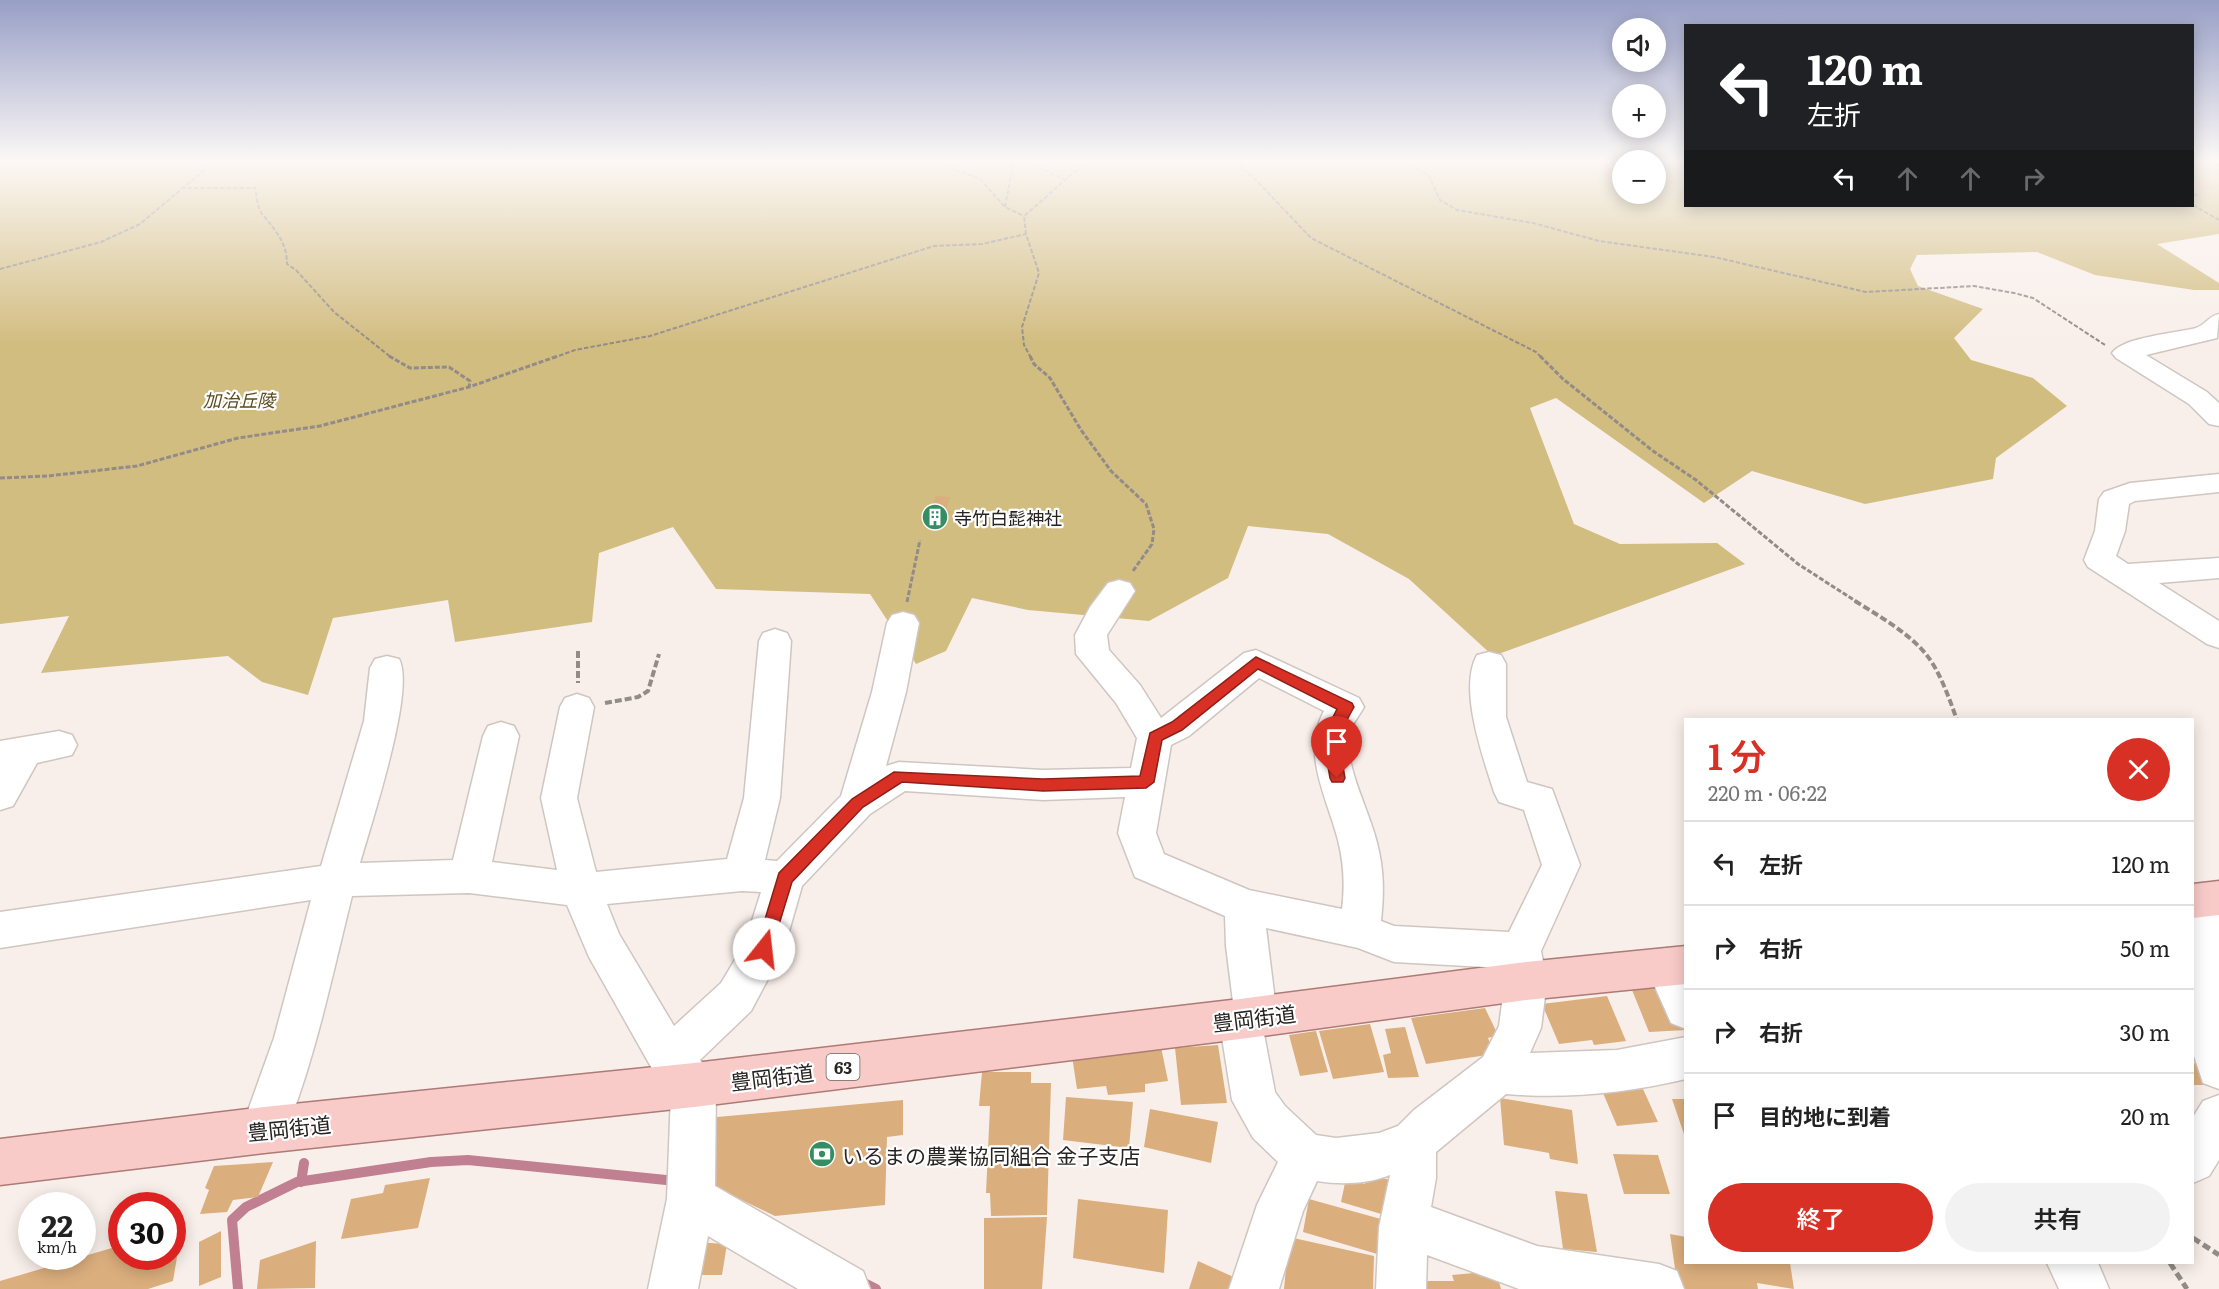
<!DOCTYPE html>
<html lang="ja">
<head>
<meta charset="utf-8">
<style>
  body { margin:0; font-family:Literata,"Noto Sans JP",serif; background:#f2f2f2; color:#222; height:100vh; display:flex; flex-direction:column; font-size:22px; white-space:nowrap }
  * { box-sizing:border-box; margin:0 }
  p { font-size:20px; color:#767676 }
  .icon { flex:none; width:33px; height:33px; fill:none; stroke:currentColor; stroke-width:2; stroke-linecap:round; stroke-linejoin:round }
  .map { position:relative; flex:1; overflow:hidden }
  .details { position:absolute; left:1684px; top:718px; width:510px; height:546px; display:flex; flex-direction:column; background:#fff; border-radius:0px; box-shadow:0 3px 15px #0003 }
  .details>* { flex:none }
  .top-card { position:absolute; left:1684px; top:24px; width:510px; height:183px; border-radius:0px; box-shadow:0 3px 15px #0003; background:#202124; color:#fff; overflow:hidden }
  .buttons { position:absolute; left:1612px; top:18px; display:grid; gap:12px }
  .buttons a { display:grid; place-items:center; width:54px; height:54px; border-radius:50%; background:#fff; box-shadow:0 3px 15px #0003; font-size:30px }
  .speed { position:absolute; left:18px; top:1192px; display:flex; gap:12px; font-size:30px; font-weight:700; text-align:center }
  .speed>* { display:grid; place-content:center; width:78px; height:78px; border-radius:50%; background:#fff; box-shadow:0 3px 15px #0003; line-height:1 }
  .speed small { font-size:15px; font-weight:400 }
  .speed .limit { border:9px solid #d22; background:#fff; color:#111 }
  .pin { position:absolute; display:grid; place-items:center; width:51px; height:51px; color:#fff; margin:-62px -26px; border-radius:50% 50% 50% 0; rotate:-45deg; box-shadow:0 0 6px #0007 }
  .pin .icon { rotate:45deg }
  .me { position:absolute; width:66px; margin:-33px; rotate:16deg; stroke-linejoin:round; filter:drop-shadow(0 0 4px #0008) }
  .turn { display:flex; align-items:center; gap:21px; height:126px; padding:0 24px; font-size:27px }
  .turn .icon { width:78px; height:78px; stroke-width:2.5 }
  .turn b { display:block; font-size:42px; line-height:51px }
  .lanes { display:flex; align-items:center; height:57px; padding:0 24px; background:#0003; justify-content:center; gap:30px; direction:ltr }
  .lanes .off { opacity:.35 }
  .round { display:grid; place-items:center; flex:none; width:63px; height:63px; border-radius:32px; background:#f2f2f2 }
  .summary { display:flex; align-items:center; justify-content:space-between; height:102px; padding:0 24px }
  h1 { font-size:36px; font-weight:600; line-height:45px; color:#d93025 }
  .button { display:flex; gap:12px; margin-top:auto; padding:12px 24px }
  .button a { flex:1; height:69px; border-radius:36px; background:#d93025; color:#fff; font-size:24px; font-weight:600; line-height:69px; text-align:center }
  .button a+a { background:#f2f2f2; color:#222 }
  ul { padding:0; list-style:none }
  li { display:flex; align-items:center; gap:18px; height:84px; padding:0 24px; border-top:2px solid #e0e0e0 }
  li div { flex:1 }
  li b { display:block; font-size:22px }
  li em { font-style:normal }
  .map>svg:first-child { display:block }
</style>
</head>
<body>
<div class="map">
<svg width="2219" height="1289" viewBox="0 0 2219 1289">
  <rect width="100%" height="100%" fill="#f9efea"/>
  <path fill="#d2bd81" d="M0,161H1623V194H1656V161H1686V206H2193V161H2219V234L2157,244L2219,283V290H2194L2095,275L2037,252L1917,255L1910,269L1918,286L1983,309L1954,338L1971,360L2033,378L2067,406L1996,458L1993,479L1865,504L1752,471L1704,503L1556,398L1530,408L1574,524L1620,544L1717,543L1745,564L1493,656L1409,579L1328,534L1248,526L1228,578L1149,621L1028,610L972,598L946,651L916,664L870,594L716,589L673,527L599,553L592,622L455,642L448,600L333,618L308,695L262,682L228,656L41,673L69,616L0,624Z"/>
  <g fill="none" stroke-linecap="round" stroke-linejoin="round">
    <path stroke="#c18092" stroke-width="10" d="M301,1182L304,1163
      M860,1281L876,1289
      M238,1289L232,1220L246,1207L297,1182L431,1162L468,1160L676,1181"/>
  </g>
  <path fill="#dbae7d" d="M2193,175L2201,182L2207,181L2219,189L2201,190L2193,185Z
    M936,496L950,497L946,510L942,511H951L945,527H924L925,524L920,523L925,510L935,511L931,509Z
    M1669,986L1686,1024V1030L1649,1032L1632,990Z
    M1607,996L1626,1041L1594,1045L1592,1040L1559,1044L1542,1004Z
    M1485,1008L1498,1035L1488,1038L1494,1054L1426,1064L1411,1018Z
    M1370,1024L1384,1072L1333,1079L1319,1031Z
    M1405,1027L1419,1077L1388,1078L1383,1055L1391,1053L1385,1029Z
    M1316,1031L1328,1072L1300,1076L1289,1035Z
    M1218,1045L1227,1103L1181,1105L1175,1048Z
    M1161,1047L1168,1081L1145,1084V1092L1108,1095L1106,1086L1077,1089L1072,1056Z
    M2193,1061L2210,1085H2193Z
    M982,1072H1031V1083H1051L1047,1215L991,1216L990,1193H986L990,1106H979Z
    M1643,1089L1658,1122L1617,1126L1603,1093Z
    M1066,1097L1133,1102L1129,1148L1063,1140Z
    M1500,1098L1572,1110L1578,1164L1550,1159L1549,1153L1504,1145Z
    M1672,1099H1686V1140Z
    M903,1100V1135L887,1137L885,1205L775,1216L709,1184L717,1117Z
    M1150,1109L1218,1122L1211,1163L1144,1147Z
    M1613,1154L1658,1155L1670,1194H1624Z
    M273,1162L258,1197L233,1200L227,1212L200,1214L209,1190L205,1188L214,1166Z
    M1366,1175L1397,1181L1388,1216L1341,1202L1346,1178L1365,1184Z
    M430,1178L418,1228L341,1239L351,1199L383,1193L385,1185Z
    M1555,1191L1587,1194L1597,1252L1563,1249Z
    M1078,1199L1168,1210L1164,1273L1073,1258Z
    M1309,1199L1388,1221L1384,1256L1303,1232Z
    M1047,1217L1042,1289H984V1218Z
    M182,1227L173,1281L148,1289H0V1281L122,1245V1257H172V1230Z
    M221,1231V1277L199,1286V1242Z
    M1670,1234L1686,1237V1263H1790L1794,1289L1757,1283L1758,1289H1678Z
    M1289,1237L1374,1256L1373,1289H1284Z
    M316,1241L315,1288L257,1289L260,1260Z
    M693,1242L727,1244L722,1275H687Z
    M1198,1261L1238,1279L1235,1289H1189Z
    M1496,1271L1501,1289H1416L1414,1281H1454L1452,1275Z"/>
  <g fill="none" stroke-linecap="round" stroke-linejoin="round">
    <defs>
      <path id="minor" d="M2219,314L2217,338L2146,355L2207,392L2219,403V426L2209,424L2189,404L2116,358L2112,353C2123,337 2177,333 2196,328C2205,325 2209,316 2219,314Z
        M2219,474V492L2135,501L2129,504L2125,531L2116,556L2128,564L2219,558V578L2159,583L2219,621V648L2207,644L2088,567L2084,560L2095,531L2099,499L2104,492L2130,483Z
        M1119,580L1130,583L1135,591L1107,635L1109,650L1140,685L1161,718L1244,653L1256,650L1359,698L1364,707C1359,716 1351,725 1349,735C1344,766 1370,812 1377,843C1384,870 1384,893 1381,921L1394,926L1509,932L1542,865L1524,810L1499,802L1494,792C1483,757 1458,689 1477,655L1489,652L1501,655L1506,664V717L1527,782L1552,789L1580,865L1541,951L1547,981L1541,1028L1530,1053L1617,1050L1686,1037V1079C1626,1093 1567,1099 1506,1094L1436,1152V1178L1431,1207L1537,1246L1659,1264L1677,1271L1684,1289H1519L1427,1255L1426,1289H1376L1379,1227L1390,1175C1367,1184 1341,1185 1317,1181L1303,1211L1279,1289H1229L1257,1205L1278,1162L1253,1138L1232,1100L1219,1019L1225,1005L1233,1002L1226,946L1225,916L1135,877L1118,833L1125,797L1043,800L905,791L870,814L802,886L784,949L751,1011L700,1060L710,1070L716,1085L715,1186L863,1271L870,1289H798L708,1236L698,1289H648L667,1199L671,1093L655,1074L589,957L567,905L469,893L352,896C331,980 314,1066 280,1146L264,1153L248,1146L241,1130L274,1038L311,900L0,948V912L321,866L364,721L370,668L375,659L387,656L399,659C416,689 371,824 360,863L453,860L483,736L488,726L501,722L514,726L519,736L492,862L557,870L541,798L560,707L565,698L577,694L589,698L594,707L577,798L596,872L727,859L744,798L759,641L763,633L775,629L787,633L791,641L780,798L765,860L777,861L841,796L872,692L887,623L892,615L903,612L914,615L919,623L906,692L886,766L899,762L1043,770L1131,768L1137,738L1116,703L1076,654L1075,635L1090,607L1108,583ZM1259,678L1324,711C1301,754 1327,797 1338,840C1344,864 1345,886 1342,909L1249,890L1164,854L1156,833L1171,745L1189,736ZM742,891L761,892L745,943L721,983L674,1026L619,934L607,904ZM1266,928L1358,948L1394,962L1503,968L1505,981L1499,1026L1483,1057L1414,1110L1398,1126L1379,1133L1336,1138L1316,1135L1285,1106L1275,1092L1264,1034L1271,1031L1277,1017Z
        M59,731L72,735L77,745L72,755L37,763L13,806L0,810V741Z
        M2204,883L2219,890V1089L2203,1083L2193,1053V887Z
        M1667,948L1682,954L1686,963V1029L1671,1023L1646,967L1652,954Z
        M2219,1095V1160L2209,1176L2193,1183V1117L2203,1101Z
        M2047,1263H2098L2109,1289H2059Z"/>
      <path id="major" d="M2219,881V915L2193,918V884Z
        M1686,946V984L1526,1000L1240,1039L694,1107L264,1153L0,1185V1139L264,1107L694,1063L1240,999L1526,962Z"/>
    </defs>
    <use href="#minor" stroke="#cfc5c1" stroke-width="3"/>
    <use href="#major" stroke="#ad7a76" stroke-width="3"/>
    <path stroke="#928b88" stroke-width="2" stroke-dasharray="4.5 2" stroke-linecap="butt" d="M946,161L956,170L980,179L1005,207L1024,216
      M1035,161L1040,168L1063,179
      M1234,161L1254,178L1311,238L1536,352L1542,358
      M1406,161L1429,176L1440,200L1457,210L1533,223L1599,241L1714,257L1866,292L1974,286L2014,293L2033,298L2105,345
      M1493,161H1558
      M2205,161L2219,165
      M181,188H255C257,196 257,209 263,215C276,231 287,243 287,264L296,270L334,312L392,358
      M2193,196L2197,194
      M2193,205L2219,220
      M1005,207L1014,161
      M0,269L101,242L140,224L203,171L210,161
      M553,358L575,350L650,336L934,246L982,244L1026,234
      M1031,358L1024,345L1022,327L1039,273L1026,234L1024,216L1087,161"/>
    <path stroke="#928b88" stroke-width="3" stroke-dasharray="5 2" stroke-linecap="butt" d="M389,356L410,368L449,367L470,381L469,387
      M1030,356L1034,364L1050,378L1081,430L1111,471L1146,504L1154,529L1152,544L1133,571
      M1540,356L1563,379L1653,451L1696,480L1798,564L1857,602
      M0,478L48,476L137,466L238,438L320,426L469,387L558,356
      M907,602L920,540"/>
    <path stroke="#928b88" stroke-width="4" stroke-dasharray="7 3" stroke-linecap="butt" d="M1855,601C1879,616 1906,631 1925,653C1940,671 1949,698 1957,720
      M578,651V683
      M605,703L638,697L648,691L659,654"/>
    <path stroke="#928b88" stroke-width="5" stroke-dasharray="8 4" stroke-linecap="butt" d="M2193,1238L2219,1255
      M2170,1263L2187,1289"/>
    <use href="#minor" fill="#fff" fill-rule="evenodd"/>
    <use href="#major" fill="#f9cbc8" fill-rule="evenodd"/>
  </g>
  <linearGradient id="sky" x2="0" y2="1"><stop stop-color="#989fc6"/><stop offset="0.47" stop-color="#fcf8f6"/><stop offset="1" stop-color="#fcf8f6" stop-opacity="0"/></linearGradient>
  <rect width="2219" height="342" fill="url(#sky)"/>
  <path fill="#d93025" stroke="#8d1f18" stroke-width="1.5" d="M1256,657L1352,703L1354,707C1335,740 1339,742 1345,778L1343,782H1332L1330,778L1323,737L1337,709L1258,669L1182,730L1162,740L1154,782L1146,788L1043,791L902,782L863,807L792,882L770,954L764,956L758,954L756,949L779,873L852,799L894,772L1043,779L1140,776L1150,733L1172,722Z"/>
  <defs>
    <symbol id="building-disc" viewBox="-11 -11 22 22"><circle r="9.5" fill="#358d62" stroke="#fefefe"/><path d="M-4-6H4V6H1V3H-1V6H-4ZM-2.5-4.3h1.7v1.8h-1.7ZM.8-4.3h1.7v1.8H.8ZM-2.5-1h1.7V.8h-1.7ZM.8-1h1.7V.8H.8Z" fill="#fff"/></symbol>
    <symbol id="bank-disc" viewBox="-11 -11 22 22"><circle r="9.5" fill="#358d62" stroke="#fefefe"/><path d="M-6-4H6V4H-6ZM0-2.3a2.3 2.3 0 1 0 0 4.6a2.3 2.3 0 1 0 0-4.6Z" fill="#fff"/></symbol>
  </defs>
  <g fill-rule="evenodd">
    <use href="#building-disc" x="920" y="502" width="30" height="30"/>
    <use href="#bank-disc" x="807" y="1139" width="30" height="30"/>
  </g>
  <g text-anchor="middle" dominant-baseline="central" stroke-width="4.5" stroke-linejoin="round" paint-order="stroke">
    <rect fill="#fefefe" stroke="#686564" stroke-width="1.5" x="826.5" y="1054" width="33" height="26" rx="4.5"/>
    <g font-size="16" font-weight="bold" fill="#272322">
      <text x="843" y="1067">63</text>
    </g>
    <g font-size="18" font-style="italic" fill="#5c4d1e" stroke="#fefefe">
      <text x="239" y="399">加治丘陵</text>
    </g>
    <g font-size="18" fill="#272322" stroke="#fefefe" text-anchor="start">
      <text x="954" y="517">寺竹白髭神社</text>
    </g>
    <g font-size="21" fill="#272322" stroke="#fefefe">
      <text transform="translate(1254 1017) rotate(-7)">豊岡街道</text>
      <text transform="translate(772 1076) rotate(-7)">豊岡街道</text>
      <text transform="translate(289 1127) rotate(-6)">豊岡街道</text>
    </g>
    <g font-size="21" fill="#272322" stroke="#fefefe" text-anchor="start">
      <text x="842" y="1154">いるまの農業協同組合 金子支店</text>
    </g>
  </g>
</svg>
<div class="buttons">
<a><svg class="icon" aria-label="sound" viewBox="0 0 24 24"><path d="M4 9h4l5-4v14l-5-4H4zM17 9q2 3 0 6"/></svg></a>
<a>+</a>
<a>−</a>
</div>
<div class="speed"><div>22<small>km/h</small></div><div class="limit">30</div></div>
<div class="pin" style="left:1337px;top:778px;background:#d93025"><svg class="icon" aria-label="arrive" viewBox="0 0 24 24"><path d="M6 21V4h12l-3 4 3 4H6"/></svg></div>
<svg class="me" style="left:764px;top:949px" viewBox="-20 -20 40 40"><circle r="19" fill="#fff"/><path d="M0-13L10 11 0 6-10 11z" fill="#d93025"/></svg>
<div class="top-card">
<div class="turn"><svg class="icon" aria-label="left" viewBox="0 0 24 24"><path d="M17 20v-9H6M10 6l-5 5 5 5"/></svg><div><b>120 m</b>左折</div></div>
<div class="lanes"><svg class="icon" aria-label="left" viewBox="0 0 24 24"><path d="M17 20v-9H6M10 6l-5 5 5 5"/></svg><svg class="icon off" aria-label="ahead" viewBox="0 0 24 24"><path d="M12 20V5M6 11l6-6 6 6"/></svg><svg class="icon off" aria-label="ahead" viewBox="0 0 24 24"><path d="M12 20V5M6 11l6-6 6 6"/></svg><svg class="icon off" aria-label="right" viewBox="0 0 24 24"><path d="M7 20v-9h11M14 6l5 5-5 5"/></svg></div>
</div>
<section class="details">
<div class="summary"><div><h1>1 分</h1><p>220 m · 06:22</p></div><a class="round" style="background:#d93025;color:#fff"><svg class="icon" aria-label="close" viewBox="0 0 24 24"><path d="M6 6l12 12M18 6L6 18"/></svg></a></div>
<ul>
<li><svg class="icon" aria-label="left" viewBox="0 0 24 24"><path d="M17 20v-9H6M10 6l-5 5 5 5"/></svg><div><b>左折</b></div><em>120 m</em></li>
<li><svg class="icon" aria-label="right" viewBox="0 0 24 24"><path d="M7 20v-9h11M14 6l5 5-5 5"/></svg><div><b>右折</b></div><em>50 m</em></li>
<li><svg class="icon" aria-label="right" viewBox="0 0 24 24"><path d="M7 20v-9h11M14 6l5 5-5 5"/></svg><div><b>右折</b></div><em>30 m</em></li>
<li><svg class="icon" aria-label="arrive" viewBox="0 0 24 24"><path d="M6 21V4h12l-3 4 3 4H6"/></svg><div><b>目的地に到着</b></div><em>20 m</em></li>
</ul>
<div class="button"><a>終了</a><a>共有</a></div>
</section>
</div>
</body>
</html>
